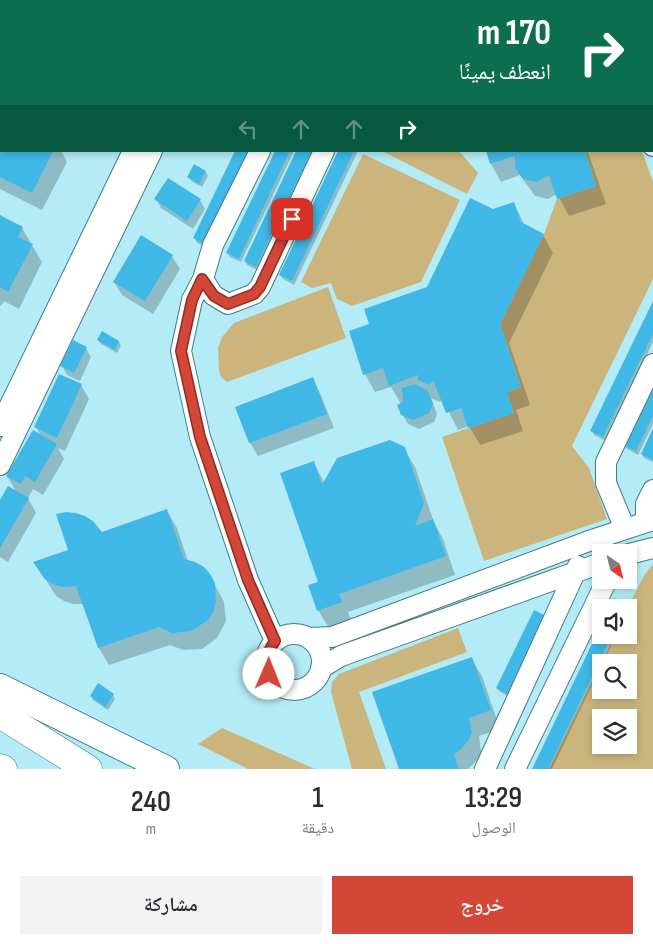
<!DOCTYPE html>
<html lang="ar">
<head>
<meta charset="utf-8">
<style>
  body { margin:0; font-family:"Sofia Sans Condensed","Noto Naskh Arabic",sans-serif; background:#f2f2f3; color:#2b2b33; direction:rtl; height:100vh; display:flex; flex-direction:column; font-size:19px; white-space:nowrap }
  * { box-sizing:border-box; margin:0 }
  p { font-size:16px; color:#7c7c81 }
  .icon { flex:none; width:28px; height:28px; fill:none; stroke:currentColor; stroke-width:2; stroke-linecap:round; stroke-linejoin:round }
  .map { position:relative; height:769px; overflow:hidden; direction:ltr }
  .drawer { display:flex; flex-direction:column; background:#fff; flex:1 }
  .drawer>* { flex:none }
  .guide { position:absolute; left:0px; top:0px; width:654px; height:152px; box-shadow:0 2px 8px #0003; direction:rtl; background:#0b6e4f; color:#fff; overflow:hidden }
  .needle { width:32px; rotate:145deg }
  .fabs { position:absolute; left:592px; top:544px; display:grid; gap:10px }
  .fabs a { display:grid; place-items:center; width:45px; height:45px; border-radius:0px; background:#fff; box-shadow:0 2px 8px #0003; font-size:25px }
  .pin { position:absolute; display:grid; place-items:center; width:42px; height:42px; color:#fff; margin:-21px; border-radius:10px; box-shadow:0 2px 8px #0006 }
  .me { position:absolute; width:55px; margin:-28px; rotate:1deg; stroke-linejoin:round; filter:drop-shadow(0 0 4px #0008) }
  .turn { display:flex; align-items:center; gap:18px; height:105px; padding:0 20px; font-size:22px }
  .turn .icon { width:65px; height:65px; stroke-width:2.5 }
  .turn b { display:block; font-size:35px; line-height:42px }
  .lanes { display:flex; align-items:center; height:48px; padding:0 20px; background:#0003; justify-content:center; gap:25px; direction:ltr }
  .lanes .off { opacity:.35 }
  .eta { display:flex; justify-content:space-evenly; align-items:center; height:85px; text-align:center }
  .eta b { font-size:30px; font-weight:600; line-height:35px }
  .button { display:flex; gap:10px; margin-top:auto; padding:10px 20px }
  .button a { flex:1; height:58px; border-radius:0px; background:#d34638; color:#fff; font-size:20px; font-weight:600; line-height:58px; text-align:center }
  .button a+a { background:#f2f2f3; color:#2b2b33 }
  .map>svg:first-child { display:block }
</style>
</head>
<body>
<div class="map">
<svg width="653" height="769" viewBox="0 0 653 769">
  <rect width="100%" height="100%" fill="#b3ecf6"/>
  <path fill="#cbb57d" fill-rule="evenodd" d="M382,151H459L478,173L467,194Z
    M585,151H642L653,182V279L572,446L589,468L607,519L484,561L442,437L514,413L507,392L521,387L500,324L544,234L557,199L596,186Z
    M363,154L460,200L421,282L352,306L337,299L331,283L312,288L301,282Z
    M328,287L346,338L227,382L221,377L219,370L218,348L222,337L234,323Z
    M653,564V769H549L601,663V690H629V662H602L615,635H629L628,607L645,574ZM601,718H629V745H601Z
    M458,628L467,652L359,692L386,769H352L331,692L332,682L339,674Z
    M222,728L315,769H248L198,744Z"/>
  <path fill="#0003" d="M259,0H297V1H259Z
    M354,0H410V1Z
    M0,96L1,151H61L67,162L42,210L0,189Z
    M236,151L208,248L197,243L195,238Z
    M276,151H294L241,262L230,257L227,252Z
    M298,151H316L259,271L247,265L245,261Z
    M340,151H358L294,285L283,279L280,275Z
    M487,151H590L588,152L606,204L569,216L557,194L548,199L535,196L520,175L501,182L491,164Z
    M195,166L206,172L208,176L202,187L191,181L189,177Z
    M168,180L200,200L205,209L193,229L161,208L156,199Z
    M514,204L525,226L543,235L553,253L509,343L530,405L516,410L523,431L480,445L469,426L458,430L442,398L440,402L431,398L437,414L434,422L419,429L408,424L402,414L401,404L391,387L375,392L365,374L371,325L428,288L493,210Z
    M0,216L22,228L42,262L19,309L4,301L1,306L0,305Z
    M172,256L180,269L153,314L122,295L114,282Z
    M653,304V342L606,441L594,435L592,431Z
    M102,333L119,342L121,346L117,353L101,344L98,340Z
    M86,348L91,357L80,381L67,375L62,366Z
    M313,379L320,393L334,428L258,456L250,443L237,408Z
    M81,385L89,399L65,451L58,448L64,459L43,495L33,489L28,498L36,513L8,562L0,557V503L17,493L7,476L40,435L36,427Z
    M653,386V424L638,455L627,449L624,445Z
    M653,431V462L644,458L642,454Z
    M404,448L415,467L434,522L443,539L455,575L348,612L351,620L329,628L318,610L320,582L313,462L324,482Z
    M167,511L177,528L188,561L209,575L220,594L224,602L226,621L217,638L202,649L183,650L170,645L109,665L99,648L84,604H73L64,601L56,596L35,563L70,551L101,533Z
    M534,612L511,698L500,692L497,688Z
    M601,628V635H616L603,662H601V666L552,769H534Z
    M471,658L482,676L500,729L479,736L481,751L479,758L468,769H401Z
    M113,695L115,699L108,710L93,700L91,696Z"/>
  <path fill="#3fb7e7" d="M0,151H53L32,193L0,177Z
    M235,151H251L206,245L193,238Z
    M275,151H290L239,259L226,253Z
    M296,151H312L256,267L244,261Z
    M338,151H354L292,281L279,275Z
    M486,151H585L596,186L557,199L549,175L537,182L523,179L515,168V156L490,164Z
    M194,164L206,171L199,184L187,177Z
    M168,178L201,199L187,221L154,199Z
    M470,198L493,209L514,202L521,222L544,234L500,324L521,387L507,392L514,413L468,428L461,408L446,413L434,382L432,381L430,385L418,380V375L389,386L383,368L363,375L349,331L369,324L364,309L427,287Z
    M0,215L23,227L18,237L33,244L8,292L0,287Z
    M141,235L173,255L145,301L113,282Z
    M653,301V334L603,437L590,431Z
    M102,331L119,341L115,350L97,340Z
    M73,340L87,347L74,373L60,366Z
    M59,374L82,384L57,438L34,427Z
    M313,377L327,414L249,443L235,407Z
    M653,383V416L636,451L623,445Z
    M415,384L428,391L433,404L429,413L413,420L401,415L397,405L403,402L402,388Z
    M653,428V460L641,454Z
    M33,430L57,444L35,482L25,476L21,484L6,476Z
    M390,440L405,447L424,503L415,526L433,519L446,556L339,594L342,602L317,611L308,585L318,582L280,473L314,461L322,485L337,458Z
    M8,486L29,498L0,548V500Z
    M167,509L184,559L195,562L204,567L210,574L215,583L216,603L213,612L208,620L191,631L172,633L159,627L98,648L76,586L62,587L52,584L44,578L33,562L68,550L56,514L66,512L76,513L85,516L93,521L102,532Z
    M614,598L627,604L626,608H610Z
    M534,610L546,616L509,695L496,688Z
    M601,625V635H612L548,769H532Z
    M472,657L491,710L469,718L472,732L469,740L461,749L454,754L459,769H399L372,692Z
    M98,683L114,694L105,707L90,696Z"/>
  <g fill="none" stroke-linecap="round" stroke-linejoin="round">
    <defs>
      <path id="minor" d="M559,0L562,1
        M621,0L624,1
        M206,1L207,0
        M225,1L226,0
        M456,1L457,0
        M652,15H653
        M652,45H653
        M652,145L653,146
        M260,151L213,245L203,279L192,300L181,351L200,437L248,580L275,641
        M203,279L213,295L228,304L254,294L260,287L324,151
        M0,426L133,151
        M0,465L152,151
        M646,522V504L653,490
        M625,529L606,483V462L653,364
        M629,554L653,548
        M266 662a28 28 0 1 1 56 0a28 28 0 1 1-56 0Z
        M309,638L332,637L589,541L653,520
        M321,668L341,656L601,563
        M485,769L578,566
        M515,769L607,580"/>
      <path id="major" d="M0,687L166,769"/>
      <path id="highway" d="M0,714L88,769
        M0,768L3,769"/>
    </defs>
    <use href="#minor" stroke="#437a83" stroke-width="22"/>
    <use href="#major" stroke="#437a83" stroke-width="28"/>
    <use href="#highway" stroke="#437a83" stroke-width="29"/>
    <use href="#minor" stroke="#fff" stroke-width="20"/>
    <use href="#major" stroke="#fff" stroke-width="26"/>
    <use href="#highway" stroke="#fff" stroke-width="28"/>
  </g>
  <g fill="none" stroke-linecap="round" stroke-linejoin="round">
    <defs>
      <path id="route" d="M269,674C265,661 267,652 275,641L248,580L200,437L181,351L192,300L202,279L214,296L228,304L254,294L260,287L292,219"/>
    </defs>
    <use href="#route" stroke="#892e24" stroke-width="12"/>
    <use href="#route" stroke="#d34638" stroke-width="9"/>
  </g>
</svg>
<div class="fabs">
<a><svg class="needle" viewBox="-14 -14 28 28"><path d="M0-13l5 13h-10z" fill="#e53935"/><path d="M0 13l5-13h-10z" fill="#7c7c81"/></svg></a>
<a><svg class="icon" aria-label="sound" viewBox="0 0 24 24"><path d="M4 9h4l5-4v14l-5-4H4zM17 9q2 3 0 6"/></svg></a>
<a><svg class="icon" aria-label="search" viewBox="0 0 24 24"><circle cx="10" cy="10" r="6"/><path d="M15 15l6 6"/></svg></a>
<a><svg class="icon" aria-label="layers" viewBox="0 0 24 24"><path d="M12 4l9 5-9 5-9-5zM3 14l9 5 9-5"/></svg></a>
</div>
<div class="pin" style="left:292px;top:219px;background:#d93025"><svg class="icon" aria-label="arrive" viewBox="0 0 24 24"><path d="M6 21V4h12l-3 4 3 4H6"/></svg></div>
<svg class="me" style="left:269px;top:674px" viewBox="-20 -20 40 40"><circle r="19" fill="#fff"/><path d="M0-13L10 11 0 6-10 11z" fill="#d34638"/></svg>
<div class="guide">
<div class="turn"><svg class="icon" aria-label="right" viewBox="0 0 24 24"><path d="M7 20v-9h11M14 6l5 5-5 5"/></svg><div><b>170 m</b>انعطف يمينًا</div></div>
<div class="lanes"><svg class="icon off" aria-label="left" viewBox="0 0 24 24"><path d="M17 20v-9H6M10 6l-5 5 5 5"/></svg><svg class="icon off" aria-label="ahead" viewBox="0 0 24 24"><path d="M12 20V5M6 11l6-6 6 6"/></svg><svg class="icon off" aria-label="ahead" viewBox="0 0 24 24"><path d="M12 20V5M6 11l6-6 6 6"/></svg><svg class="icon" aria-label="right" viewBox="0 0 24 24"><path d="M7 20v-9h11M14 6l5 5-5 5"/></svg></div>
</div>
</div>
<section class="drawer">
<div class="eta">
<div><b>13:29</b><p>الوصول</p></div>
<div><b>1</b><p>دقيقة</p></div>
<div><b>240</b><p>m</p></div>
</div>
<div class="button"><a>خروج</a><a>مشاركة</a></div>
</section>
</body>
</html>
